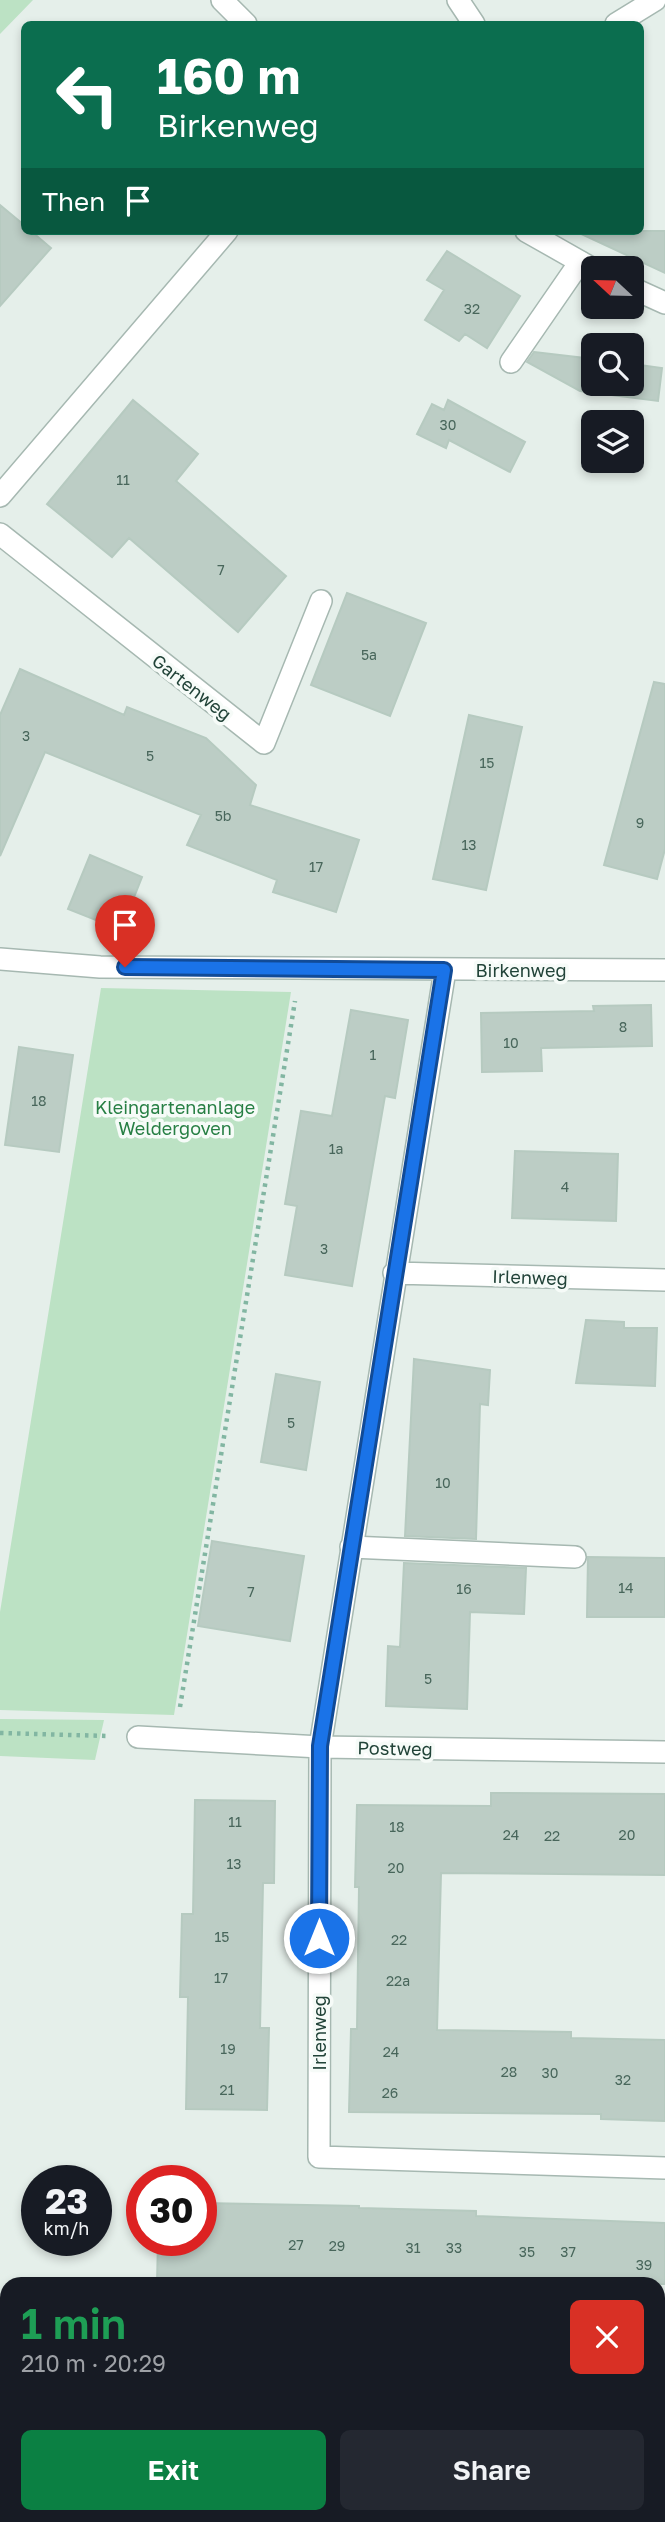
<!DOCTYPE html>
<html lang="en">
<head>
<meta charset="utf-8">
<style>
  body { margin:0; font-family:"Golos Text",sans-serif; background:#242831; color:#f1f3f6; height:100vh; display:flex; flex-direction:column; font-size:26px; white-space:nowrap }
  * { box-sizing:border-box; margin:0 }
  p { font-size:23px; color:#9ea1a6 }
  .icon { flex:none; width:38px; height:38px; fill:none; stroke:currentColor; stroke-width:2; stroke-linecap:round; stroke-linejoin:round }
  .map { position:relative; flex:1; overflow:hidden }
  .drawer { position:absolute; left:0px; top:2277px; width:665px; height:247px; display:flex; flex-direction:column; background:#171b24; border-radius:21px 21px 0 0; box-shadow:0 4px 10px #0003 }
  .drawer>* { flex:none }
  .guide { position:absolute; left:21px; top:21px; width:623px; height:214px; border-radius:10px; box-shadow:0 4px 10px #0003; background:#0b6e4f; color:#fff; overflow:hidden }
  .needle { width:46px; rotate:292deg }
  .controls { position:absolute; left:581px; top:256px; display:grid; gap:14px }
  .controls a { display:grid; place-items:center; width:63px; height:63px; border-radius:10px; background:#171b24; box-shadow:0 4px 10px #0003; font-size:35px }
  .speed { position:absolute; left:21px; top:2165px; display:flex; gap:14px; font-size:35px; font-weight:700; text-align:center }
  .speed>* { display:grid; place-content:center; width:91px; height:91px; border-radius:50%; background:#171b24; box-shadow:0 4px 10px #0003; line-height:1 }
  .speed small { font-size:18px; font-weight:400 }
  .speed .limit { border:10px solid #d22; background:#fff; color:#111 }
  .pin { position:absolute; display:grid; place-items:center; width:60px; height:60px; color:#fff; margin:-72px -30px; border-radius:50% 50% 50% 0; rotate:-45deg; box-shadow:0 0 7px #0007 }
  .pin .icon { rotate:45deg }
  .me { position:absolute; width:77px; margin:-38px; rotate:0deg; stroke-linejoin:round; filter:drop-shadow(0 0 5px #0008) }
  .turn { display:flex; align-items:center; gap:24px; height:147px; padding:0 21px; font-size:32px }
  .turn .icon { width:91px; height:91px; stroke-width:2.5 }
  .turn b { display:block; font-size:49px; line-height:60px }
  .then { display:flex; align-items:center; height:66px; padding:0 21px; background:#0003; gap:14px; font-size:26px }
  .round { display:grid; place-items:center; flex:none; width:74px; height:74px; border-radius:10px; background:#242831 }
  .summary { display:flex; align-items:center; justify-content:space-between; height:119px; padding:0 21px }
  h1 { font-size:42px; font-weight:600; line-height:52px; color:#1e9e55 }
  .cta { display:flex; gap:14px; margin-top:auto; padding:14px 21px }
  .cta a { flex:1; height:80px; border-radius:10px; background:#0b8043; color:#fff; font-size:28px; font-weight:600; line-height:80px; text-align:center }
  .cta a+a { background:#242831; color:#f1f3f6 }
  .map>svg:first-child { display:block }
</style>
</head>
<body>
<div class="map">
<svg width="665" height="2522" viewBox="0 0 665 2522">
  <rect width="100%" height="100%" fill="#e5efea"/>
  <path fill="#bce2c4" d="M0,0H33L0,34Z
    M101,988L291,992L174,1715L0,1710V1612Z
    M0,1719L104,1720L95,1760L0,1756Z"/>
  <path fill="#bccdc5" stroke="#b6cac0" stroke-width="2" d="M0,205L24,225V231H31L51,248L0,306Z
    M575,231H665V273Z
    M447,251L520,296L487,348L465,334L459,341L425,320L444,290L427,280Z
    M534,352L593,359V383H632V364L662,368L658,401L580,391L527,362Z
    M133,400L198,454L176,481L286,576L238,632L129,538L112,557L47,504Z
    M448,400L525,442L510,472L449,440L446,448L417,434L432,404L444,410Z
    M347,593L426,623L390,716L311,685Z
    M20,669L124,715L127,707L206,738L256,785L250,805L359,840L336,912L273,892L277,880L187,845L201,815L45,752L0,856V715Z
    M654,682L665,684V849L657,879L604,865Z
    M469,715L522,727L486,890L433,879Z
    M90,855L142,877L121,930L68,909Z
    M651,1005L652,1046L541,1048L542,1071L482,1072L481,1013L594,1011L593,1006Z
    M351,1010L408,1020L395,1098L385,1096L352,1286L285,1275L297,1206L285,1204L301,1111L332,1116Z
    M19,1047L73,1055L59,1152L5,1145Z
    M515,1151L618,1154L616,1221L512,1218Z
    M586,1320L624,1322V1328H657L655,1386L576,1383Z
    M414,1359L490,1370L488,1405L480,1404L476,1539L405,1536Z
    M276,1374L320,1382L306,1470L261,1462Z
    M212,1541L304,1556L290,1641L198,1626Z
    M588,1557L665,1558V1617H587Z
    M404,1563L526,1568L524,1614L470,1612L467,1709L386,1706L388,1646L400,1647Z
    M491,1793L665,1794V1875L441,1873L437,2030L571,2032V2038L665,2040V2121L601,2119V2114L349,2112L351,2029H357L359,1887H355L357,1805L491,1806Z
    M195,1800L275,1801L274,1883H263L260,2028H269L267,2110L186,2109L188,1997H180L182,1914H193Z
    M201,2203L359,2206V2208L476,2211V2216L665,2223V2284L157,2283L158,2240H201Z"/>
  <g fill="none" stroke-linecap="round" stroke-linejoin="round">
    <defs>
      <path id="service" d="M458,0L474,24
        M511,362L580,262
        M351,1547L575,1557"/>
      <path id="minor" d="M222,0L246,24
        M616,24L655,0
        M526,231L593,269
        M632,288L665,303
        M0,496L227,231
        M0,534L264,743L321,601
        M0,959L100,967L665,970
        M445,970L320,1747L319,2157L665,2168
        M394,1273L665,1280
        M138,1737L320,1747L665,1752"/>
    </defs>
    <use href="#service" stroke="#a6b8b1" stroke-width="24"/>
    <use href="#minor" stroke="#a6b8b1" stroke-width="24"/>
    <path stroke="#82b6a2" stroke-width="4.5" stroke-dasharray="3.5 5" stroke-linecap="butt" d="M180,1707L295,1001
      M0,1733L108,1736"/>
    <use href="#service" stroke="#fff" stroke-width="21"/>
    <use href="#minor" stroke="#fff" stroke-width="21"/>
  </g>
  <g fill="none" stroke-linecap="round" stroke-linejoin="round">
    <defs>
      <path id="route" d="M125,967L444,970L320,1746L319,1938"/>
    </defs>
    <use href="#route" stroke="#114b97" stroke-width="18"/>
    <use href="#route" stroke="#1a73e8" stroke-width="12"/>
  </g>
  <g text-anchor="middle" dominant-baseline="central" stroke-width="7" stroke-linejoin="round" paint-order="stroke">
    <g font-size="14" fill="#48665b">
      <text x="472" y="308">32</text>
      <text x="448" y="424">30</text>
      <text x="123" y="479">11</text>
      <text x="221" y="569">7</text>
      <text x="369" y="654">5a</text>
      <text x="26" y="735">3</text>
      <text x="150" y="755">5</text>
      <text x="487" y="762">15</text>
      <text x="223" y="815">5b</text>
      <text x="640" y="822">9</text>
      <text x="469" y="844">13</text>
      <text x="316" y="866">17</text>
      <text x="623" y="1026">8</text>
      <text x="511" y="1042">10</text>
      <text x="373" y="1054">1</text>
      <text x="39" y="1100">18</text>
      <text x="336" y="1148">1a</text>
      <text x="565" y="1186">4</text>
      <text x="324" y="1248">3</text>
      <text x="291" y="1422">5</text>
      <text x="443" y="1482">10</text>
      <text x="626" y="1587">14</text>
      <text x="464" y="1588">16</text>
      <text x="251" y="1591">7</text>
      <text x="428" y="1678">5</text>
      <text x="235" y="1821">11</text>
      <text x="397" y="1826">18</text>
      <text x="511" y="1834">24</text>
      <text x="627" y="1834">20</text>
      <text x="552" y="1835">22</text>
      <text x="234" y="1863">13</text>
      <text x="396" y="1867">20</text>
      <text x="222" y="1936">15</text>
      <text x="399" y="1939">22</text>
      <text x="221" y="1977">17</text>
      <text x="398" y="1980">22a</text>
      <text x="228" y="2048">19</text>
      <text x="391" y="2051">24</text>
      <text x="509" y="2071">28</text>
      <text x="550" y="2072">30</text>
      <text x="623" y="2079">32</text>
      <text x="227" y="2089">21</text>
      <text x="390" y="2092">26</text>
      <text x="296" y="2244">27</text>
      <text x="337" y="2245">29</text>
      <text x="413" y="2247">31</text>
      <text x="454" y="2247">33</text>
      <text x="527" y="2251">35</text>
      <text x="568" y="2251">37</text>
      <text x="644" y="2264">39</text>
    </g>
    <g font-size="18" fill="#214338" stroke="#f6fbf8">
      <text transform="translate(192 687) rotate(38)">Gartenweg</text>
      <text x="521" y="970">Birkenweg</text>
      <text transform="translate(530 1277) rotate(2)">Irlenweg</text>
      <text transform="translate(395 1748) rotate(1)">Postweg</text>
      <text transform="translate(319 2033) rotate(-90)">Irlenweg</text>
    </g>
    <g font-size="18" fill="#277f44" stroke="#f6fbf8">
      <text x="175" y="1107">Kleingartenanlage<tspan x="175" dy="21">Weldergoven</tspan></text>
    </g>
  </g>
</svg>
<div class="controls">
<a><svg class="needle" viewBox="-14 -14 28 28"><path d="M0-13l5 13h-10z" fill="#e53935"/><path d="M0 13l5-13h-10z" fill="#9ea1a6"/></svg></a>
<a><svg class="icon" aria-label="search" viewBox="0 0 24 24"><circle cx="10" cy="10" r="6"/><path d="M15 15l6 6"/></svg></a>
<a><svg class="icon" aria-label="layers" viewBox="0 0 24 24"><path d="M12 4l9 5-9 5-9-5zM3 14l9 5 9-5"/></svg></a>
</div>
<div class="speed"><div>23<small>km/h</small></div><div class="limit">30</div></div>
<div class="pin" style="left:125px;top:967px;background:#d93025"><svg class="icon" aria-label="arrive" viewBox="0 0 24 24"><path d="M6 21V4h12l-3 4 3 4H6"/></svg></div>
<svg class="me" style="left:319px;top:1938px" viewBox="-20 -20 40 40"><circle r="17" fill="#1a73e8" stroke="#fff" stroke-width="3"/><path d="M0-11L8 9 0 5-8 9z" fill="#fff"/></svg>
<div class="guide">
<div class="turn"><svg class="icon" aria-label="left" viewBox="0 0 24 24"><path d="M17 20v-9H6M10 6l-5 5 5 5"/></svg><div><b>160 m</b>Birkenweg</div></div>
<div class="then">Then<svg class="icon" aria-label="arrive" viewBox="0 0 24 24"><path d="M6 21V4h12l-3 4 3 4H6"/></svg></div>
</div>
<section class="drawer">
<div class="summary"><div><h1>1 min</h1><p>210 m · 20:29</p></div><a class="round" style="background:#d93025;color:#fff"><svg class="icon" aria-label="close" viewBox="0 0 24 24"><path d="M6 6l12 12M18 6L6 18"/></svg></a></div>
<div class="cta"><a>Exit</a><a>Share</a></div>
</section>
</div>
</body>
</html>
